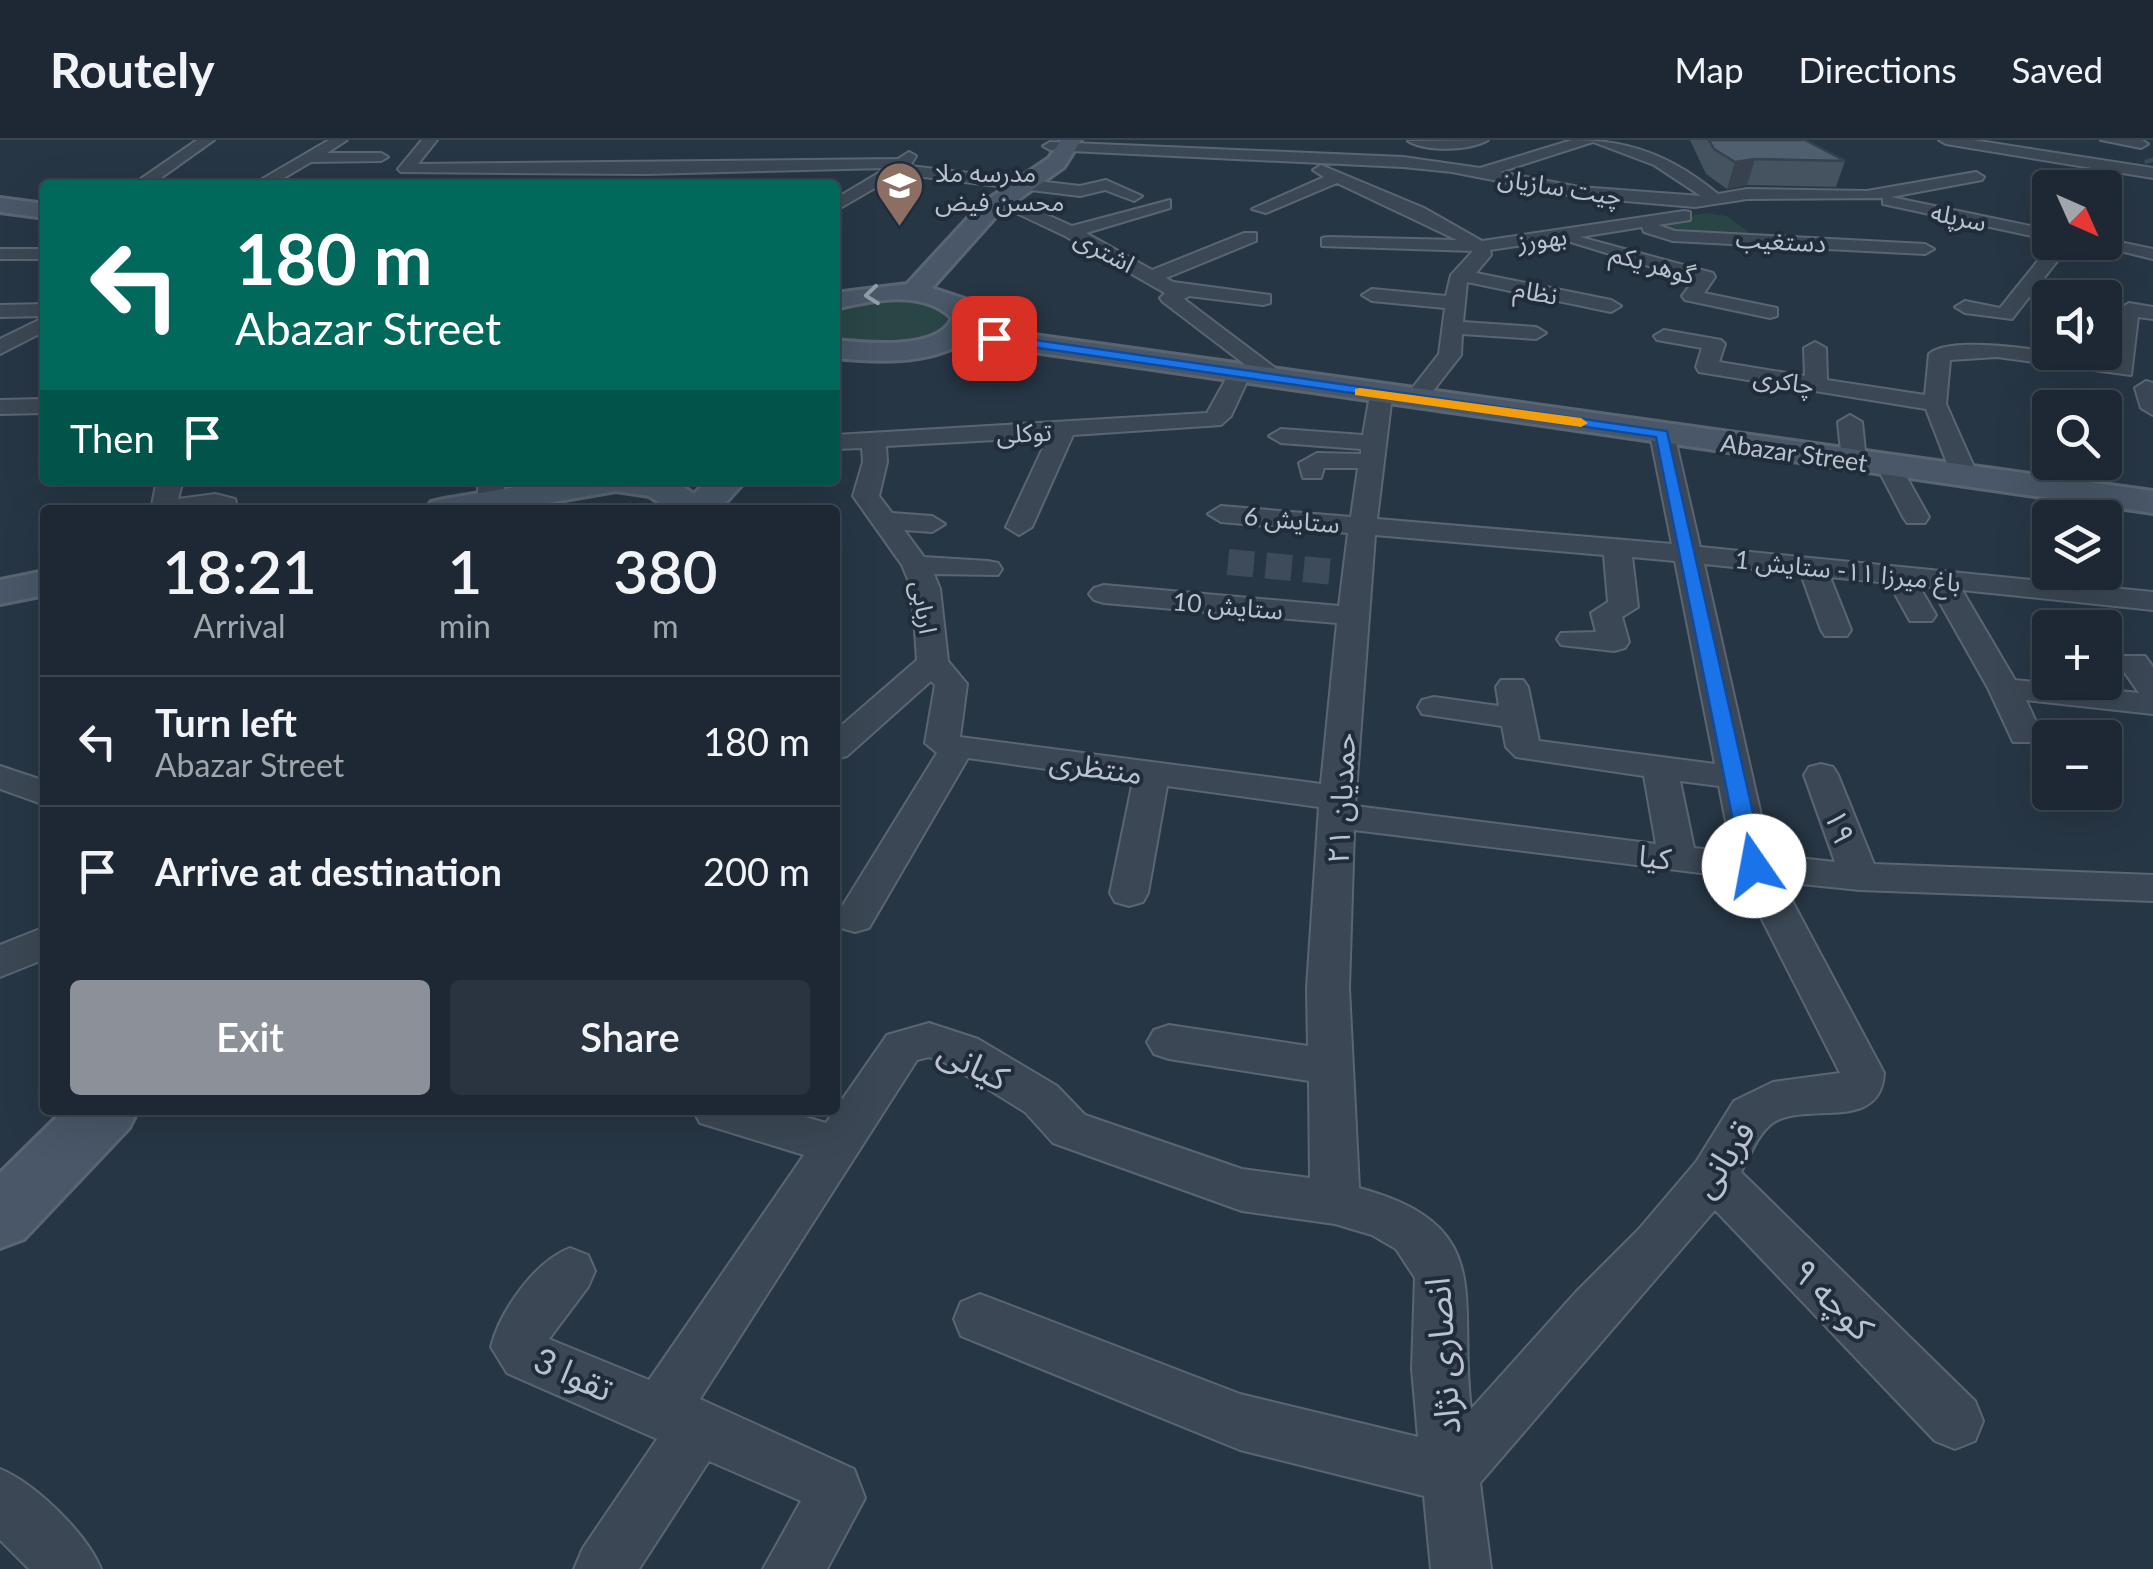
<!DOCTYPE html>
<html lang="en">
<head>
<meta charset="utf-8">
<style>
  body { margin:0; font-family:Lato,"Noto Sans Arabic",sans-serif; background:#2a3440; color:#f1f3f6; height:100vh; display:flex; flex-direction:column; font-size:38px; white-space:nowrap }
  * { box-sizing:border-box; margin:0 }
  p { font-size:32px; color:#a0a6ac }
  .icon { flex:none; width:55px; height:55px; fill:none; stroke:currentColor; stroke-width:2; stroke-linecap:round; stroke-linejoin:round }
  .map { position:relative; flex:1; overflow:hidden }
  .drawer { position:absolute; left:40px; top:365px; width:800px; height:610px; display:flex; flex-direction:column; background:#1d2834; border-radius:10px; box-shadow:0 10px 40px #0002,0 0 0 2px #3b444f }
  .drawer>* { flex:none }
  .hud { position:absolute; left:40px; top:40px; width:800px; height:305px; border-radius:10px; box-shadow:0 10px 40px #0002,0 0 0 2px #3b444f; background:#00695c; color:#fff; overflow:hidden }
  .needle { width:65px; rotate:135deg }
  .controls { position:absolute; left:2032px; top:30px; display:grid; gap:20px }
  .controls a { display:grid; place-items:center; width:90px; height:90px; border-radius:10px; background:#1d2834; box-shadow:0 10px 40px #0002,0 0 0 2px #3b444f; font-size:50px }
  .pin { position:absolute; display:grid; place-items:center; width:85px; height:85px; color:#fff; margin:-42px; border-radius:20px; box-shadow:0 5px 15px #0006 }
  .me { position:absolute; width:110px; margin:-55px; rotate:348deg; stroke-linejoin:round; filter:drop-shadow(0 0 8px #0008) }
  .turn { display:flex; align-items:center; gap:35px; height:210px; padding:0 30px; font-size:45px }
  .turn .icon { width:130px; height:130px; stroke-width:2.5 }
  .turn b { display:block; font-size:70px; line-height:85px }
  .then { display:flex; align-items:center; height:95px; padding:0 30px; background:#0003; gap:20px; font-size:38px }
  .eta { display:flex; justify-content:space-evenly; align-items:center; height:170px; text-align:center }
  .eta b { font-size:60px; font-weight:600; line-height:70px }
  .button { display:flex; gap:20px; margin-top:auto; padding:20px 30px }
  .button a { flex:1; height:115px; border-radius:10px; background:#8c9099; color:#fff; font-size:40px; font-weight:600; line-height:115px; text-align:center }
  .button a+a { background:#2a3440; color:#f1f3f6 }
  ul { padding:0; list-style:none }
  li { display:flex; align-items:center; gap:30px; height:130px; padding:0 30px; border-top:2px solid #3b444f }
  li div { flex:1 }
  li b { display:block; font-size:38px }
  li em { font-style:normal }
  header { display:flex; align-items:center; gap:60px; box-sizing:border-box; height:140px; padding:0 50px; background:#1d2834; border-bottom:2px solid #3b444f }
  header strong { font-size:48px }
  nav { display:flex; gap:55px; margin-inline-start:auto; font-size:35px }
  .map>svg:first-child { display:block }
</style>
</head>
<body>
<header>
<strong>Routely</strong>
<nav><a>Map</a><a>Directions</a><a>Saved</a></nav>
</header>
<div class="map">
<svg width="2153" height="1429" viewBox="0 0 2153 1429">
  <rect width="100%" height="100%" fill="#273645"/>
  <path fill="#294546" d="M1706,73L1727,76L1758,99L1673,96L1638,84Z
    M873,159C898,159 931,155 949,176L948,183C922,209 868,211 835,199V168Z"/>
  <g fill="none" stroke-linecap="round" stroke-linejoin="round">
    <path stroke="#3d4b5a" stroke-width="16" stroke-dasharray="16 9" stroke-linecap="butt" d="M2152,18L2153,22"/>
    <path stroke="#3d4b5a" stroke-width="26" stroke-dasharray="26 12" stroke-linecap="butt" d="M1228,422L1356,434"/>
    <defs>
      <path id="street" d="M197,0H214L151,45H132Z
        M329,0H347L327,13H381L388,17L381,21L311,22L272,45H252Z
        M422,0H437L418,24L898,19L909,12L916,16L910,26L1080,46L1106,40L1142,56L1134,61L1105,50L1080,56L899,34L835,71V59L887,28L645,34L401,32L398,29Z
        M1488,0C1470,11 1426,12 1408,1Z
        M1572,0C1630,0 1672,16 1718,54L1747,49L1867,51L1976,32L1984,37L1982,40L1891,57L2050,90V100L1883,64V58L1747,59L1695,67L1579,57L1452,32L1403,27L1050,10L1043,6L1050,2L1403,17L1480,28ZM1593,2L1654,25L1701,56L1579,47L1500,32Z
        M1939,0H1973L2153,28V38L1946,4Z
        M2101,0H2142L2148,4L2141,8Z
        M1321,25L1424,68L1482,101L1684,71L1690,72V80L1658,85L1675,91L1925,104L1934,109L1925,114L1673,101L1644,92L1642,87L1580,97L1713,133L1715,137L1704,153L1777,168V176L1770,178L1685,160L1682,156L1694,140L1561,99L1490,110L1491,115L1476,133L1611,160L1621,166L1611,172L1467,142L1463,182L1536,187L1546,193L1536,199L1462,194L1461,215L1422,265L1414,267L1403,260L1439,214L1445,168L1372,161L1362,155L1372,149L1446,156L1451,135L1473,111L1322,106V98L1328,97L1457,100L1337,43L1266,73L1252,69L1324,37L1313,30Z
        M995,57H1007L1072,86L1170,60V68L1086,93L1152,130L1244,93H1256V101L1166,138L1173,142L1270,155V163L1263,165L1189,156L1184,159L1291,240L1288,245H1272L1163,162L1160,158L1165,153L1065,96L995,63Z
        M2105,99L2153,109V119L2083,102H2105Z
        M2053,102H2072L2012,179L1965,173L1955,167L1965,161L2000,168Z
        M0,109H45V119H0Z
        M2129,163L2153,167V179L2138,177L2131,235L1997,217L1950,220L1946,264L1978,336L1965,344L1952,336L1926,269L1699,232L1696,227L1702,208L1657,200L1654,196L1664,190L1721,200L1725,204L1719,222L1805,236L1804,208L1815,202L1826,208L1827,240L1925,255L1929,214C1953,191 2078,217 2113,222L2119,169Z
        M45,164V176L0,177V165Z
        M45,177V191L0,214V199Z
        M1239,228L1250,235L1231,276L1221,285L1073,295L1032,387L1019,395L1006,387L1048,297L886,306L887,322L879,356L892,373L932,376L945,384L932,392L904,390L924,417L988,421L998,423L1002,429L998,435L934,434L940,449L948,521L967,544L960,597L1321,644L1337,483L1104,463L1094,460L1089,454L1094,448L1104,445L1339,466L1348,393L1221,382L1208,374L1221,366L1351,377L1358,328H1324L1321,338H1303L1299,323L1317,313L1361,314V309L1281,303L1269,296L1281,289L1363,295L1370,255L1381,248L1392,255L1377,379L1672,404L1650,294L1662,287L1674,294L1700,407L2153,452V470L1962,450L2015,540L2139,553L2118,523L2123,516H2145L2153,527V574L2026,560L2042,595L2037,602H2013L1988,548L1931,447L1919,446L1936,475L1932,481H1910L1889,443L1830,437L1851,490L1847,496H1825L1821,490L1801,434L1704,424L1770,715L1835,722L1804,635L1809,627L1821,624L1833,627L1838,635L1874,724L2153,735V761L1860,750L1782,742L1884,933C1881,988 1819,966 1783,978C1761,984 1751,1014 1741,1032L1975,1261L1983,1281L1975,1301L1955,1309L1935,1301L1715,1070L1480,1343L1491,1429H1431L1424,1356L1240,1310L961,1196L954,1179L961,1162L980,1154L1240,1254L1418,1297L1412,1229L1415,1138L1396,1109L1372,1095L1335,1084L1242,1071L1053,1003L1025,972L946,923L929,917L917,920L700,1259L854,1329L865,1358L827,1429H763L801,1361L709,1321L639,1429H574L583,1408L657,1299L507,1233L491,1207C500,1171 535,1121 570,1108L588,1115L595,1131L588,1147L549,1199L649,1240L804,1015L700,983L693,970H781L826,983L887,895L929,883L978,899L1057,946L1085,975L1242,1029L1310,1038L1309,941L1169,919L1154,914L1147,902L1154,890L1169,885L1308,906L1307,848L1319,667L1167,646L1148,753L1143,762L1129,766L1115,762L1110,753L1133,641L968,618L869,788L855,792L841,788L835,778L937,613L925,603L935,545L931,541L847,616L835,619V591L917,520L912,449L902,425L853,356L863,322L862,308L835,309V295L1207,273L1231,230ZM1375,395L1604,415L1608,462L1591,473L1596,492L1561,493L1557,499L1561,505L1614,511L1625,508L1629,502L1622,477L1638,467L1632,417L1675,421L1715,624L1539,601L1528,547L1523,540H1501L1496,547L1499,566L1434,557L1422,560L1418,567L1422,574L1502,586L1506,607L1516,617L1644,636L1656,704L1355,666ZM1680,641L1719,646L1732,712L1694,708ZM1354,690L1741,738L1840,933L1773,942L1734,961L1696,1022L1639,1089L1576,1152L1471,1269C1457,1156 1499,1086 1359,1048L1349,848Z
        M2146,241L2153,243V275L2141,268L2135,248Z
        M45,259V273L0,274V260Z
        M1850,275L1862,282L1866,321L1854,328L1842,321L1838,282Z
        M1888,318L1897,320L1929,377L1925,383H1907L1903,377L1876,325Z
        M157,340H183L178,359L215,354L235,359L238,370H151Z
        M478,340H504V362L500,368H482L478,362Z
        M0,626L45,641V665L0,649Z
        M45,787V819L0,837V805Z
        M0,1329C35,1343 87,1394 101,1429H29L0,1400Z"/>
      <path id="secondary" d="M1061,0H1081L1064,27L998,74L932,148L965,159L981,176L977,187L2153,351V373L964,202C928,225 876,222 835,218V200C864,203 939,211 952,178C922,149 872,160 835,169V153L907,144L981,64L1049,18Z
        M0,58L45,64V78L0,72Z
        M557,340H673L694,354L708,340H746L719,370H670L649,356L616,351L508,370H426L431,362L444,359Z
        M45,431V455L0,464V440Z
        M64,970H138L129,988L24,1099L0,1108V1033Z"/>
    </defs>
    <use href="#street" stroke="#5a6572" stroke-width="4"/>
    <use href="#secondary" stroke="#5a6572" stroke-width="6"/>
    <use href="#street" fill="#3b4754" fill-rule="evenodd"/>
    <use href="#secondary" fill="#495768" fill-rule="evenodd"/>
  </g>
  <path fill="#455260" d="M1690,0H1805L1845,21L1836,47L1747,45L1727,49L1706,34Z"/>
  <path fill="#38424e" d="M1755,19L1747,45L1727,49L1735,22Z"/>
  <path fill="#505f70" stroke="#38424e" stroke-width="2.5" d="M1709,0H1805L1845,21L1755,19L1735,22L1714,9Z"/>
  <defs><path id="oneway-chevron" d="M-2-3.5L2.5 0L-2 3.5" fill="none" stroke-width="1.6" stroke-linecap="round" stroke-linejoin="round" transform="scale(2.5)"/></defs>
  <use stroke="#929daa" href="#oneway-chevron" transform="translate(872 155) rotate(174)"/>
  <path fill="#1a73e8" stroke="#114b97" stroke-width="2.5" d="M994,194L1667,291L1765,726L1762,731H1745L1742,726L1656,297L990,201V195Z"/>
  <path fill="#f59e0b" d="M1360,248L1581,278L1588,283L1581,287L1355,255V249Z"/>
  <defs>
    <symbol id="school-pin" viewBox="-11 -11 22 30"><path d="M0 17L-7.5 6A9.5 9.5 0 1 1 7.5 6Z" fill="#8d6e63" stroke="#202c3a"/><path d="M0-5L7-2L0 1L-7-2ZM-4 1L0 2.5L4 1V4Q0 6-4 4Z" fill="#fff"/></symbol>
  </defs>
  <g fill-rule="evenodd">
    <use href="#school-pin" x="872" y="18" width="55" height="75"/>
  </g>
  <g text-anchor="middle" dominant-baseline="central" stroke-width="8" stroke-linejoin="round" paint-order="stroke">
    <g font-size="25" fill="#b9c2ce" stroke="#202c3a" text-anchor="start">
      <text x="935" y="32">مدرسه ملا<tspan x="935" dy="29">محسن فیض</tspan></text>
    </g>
    <g font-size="25" fill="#b9c2ce" stroke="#202c3a">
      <text transform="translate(1560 46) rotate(9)">چیت سازیان</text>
      <text transform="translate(1959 76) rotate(12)">سرپله</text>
      <text transform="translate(1542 98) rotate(-8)">بهورز</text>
      <text transform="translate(1781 100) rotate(3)">دستغیب</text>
      <text transform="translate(1105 110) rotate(28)">اشتری</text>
      <text transform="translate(1653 123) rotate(16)">گوهر یکم</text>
      <text transform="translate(1536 151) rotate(11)">نظام</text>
      <text transform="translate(1784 240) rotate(9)">چاکری</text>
      <text transform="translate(1024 292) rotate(-3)">توکلی</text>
      <text transform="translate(1794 312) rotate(8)">Abazar Street</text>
      <text transform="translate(1292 379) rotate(5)">ستایش 6</text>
      <text transform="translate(1848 430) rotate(6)">باغ میرزا ۱۱- ستایش 1</text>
      <text transform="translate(1228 465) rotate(5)">ستایش 10</text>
      <text transform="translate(925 467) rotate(80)">اربابی</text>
    </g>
    <g font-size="30" fill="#b9c2ce" stroke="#202c3a">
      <text transform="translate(1096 626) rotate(8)">منتظری</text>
      <text transform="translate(1340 658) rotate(-87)">حمدیان ۲۱</text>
      <text transform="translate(1841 686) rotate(69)">۱۹</text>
      <text transform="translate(1655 716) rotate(7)">کیا</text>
    </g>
    <g font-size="35" fill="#b9c2ce" stroke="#202c3a">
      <text transform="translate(974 923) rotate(26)">کیانی</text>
      <text transform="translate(1722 1018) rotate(-56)">قربانی</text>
      <text transform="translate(1834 1158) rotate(45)">کوچه ۹</text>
      <text transform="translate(1441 1216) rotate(-94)">انصاری نژاد</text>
      <text transform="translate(574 1233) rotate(24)">تقوا 3</text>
    </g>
  </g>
</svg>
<div class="controls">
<a><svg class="needle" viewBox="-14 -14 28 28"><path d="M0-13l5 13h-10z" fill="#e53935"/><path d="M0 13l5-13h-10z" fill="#a0a6ac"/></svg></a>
<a><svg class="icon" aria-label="sound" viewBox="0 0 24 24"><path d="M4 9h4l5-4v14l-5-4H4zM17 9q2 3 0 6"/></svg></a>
<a><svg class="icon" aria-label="search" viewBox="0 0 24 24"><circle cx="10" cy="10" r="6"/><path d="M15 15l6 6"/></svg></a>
<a><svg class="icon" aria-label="layers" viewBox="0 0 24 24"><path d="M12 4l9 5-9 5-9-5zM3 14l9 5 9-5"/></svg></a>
<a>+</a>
<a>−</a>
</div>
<div class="pin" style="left:994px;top:198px;background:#d93025"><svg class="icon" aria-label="arrive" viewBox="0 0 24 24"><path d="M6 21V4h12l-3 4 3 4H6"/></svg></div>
<svg class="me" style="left:1754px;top:726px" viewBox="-20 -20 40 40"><circle r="19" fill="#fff"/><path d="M0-13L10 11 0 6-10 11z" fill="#1a73e8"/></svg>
<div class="hud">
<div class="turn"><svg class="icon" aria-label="left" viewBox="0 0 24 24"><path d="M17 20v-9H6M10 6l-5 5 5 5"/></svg><div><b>180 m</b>Abazar Street</div></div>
<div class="then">Then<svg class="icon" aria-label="arrive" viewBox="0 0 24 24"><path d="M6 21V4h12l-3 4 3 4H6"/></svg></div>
</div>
<section class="drawer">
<div class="eta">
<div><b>18:21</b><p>Arrival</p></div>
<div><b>1</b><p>min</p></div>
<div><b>380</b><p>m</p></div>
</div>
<ul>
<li><svg class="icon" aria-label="left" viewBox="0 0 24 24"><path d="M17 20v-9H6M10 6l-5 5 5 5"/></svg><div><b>Turn left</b><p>Abazar Street</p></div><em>180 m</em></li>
<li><svg class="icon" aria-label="arrive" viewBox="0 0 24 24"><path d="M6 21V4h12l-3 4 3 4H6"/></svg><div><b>Arrive at destination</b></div><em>200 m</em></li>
</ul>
<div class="button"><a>Exit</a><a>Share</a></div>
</section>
</div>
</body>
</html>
